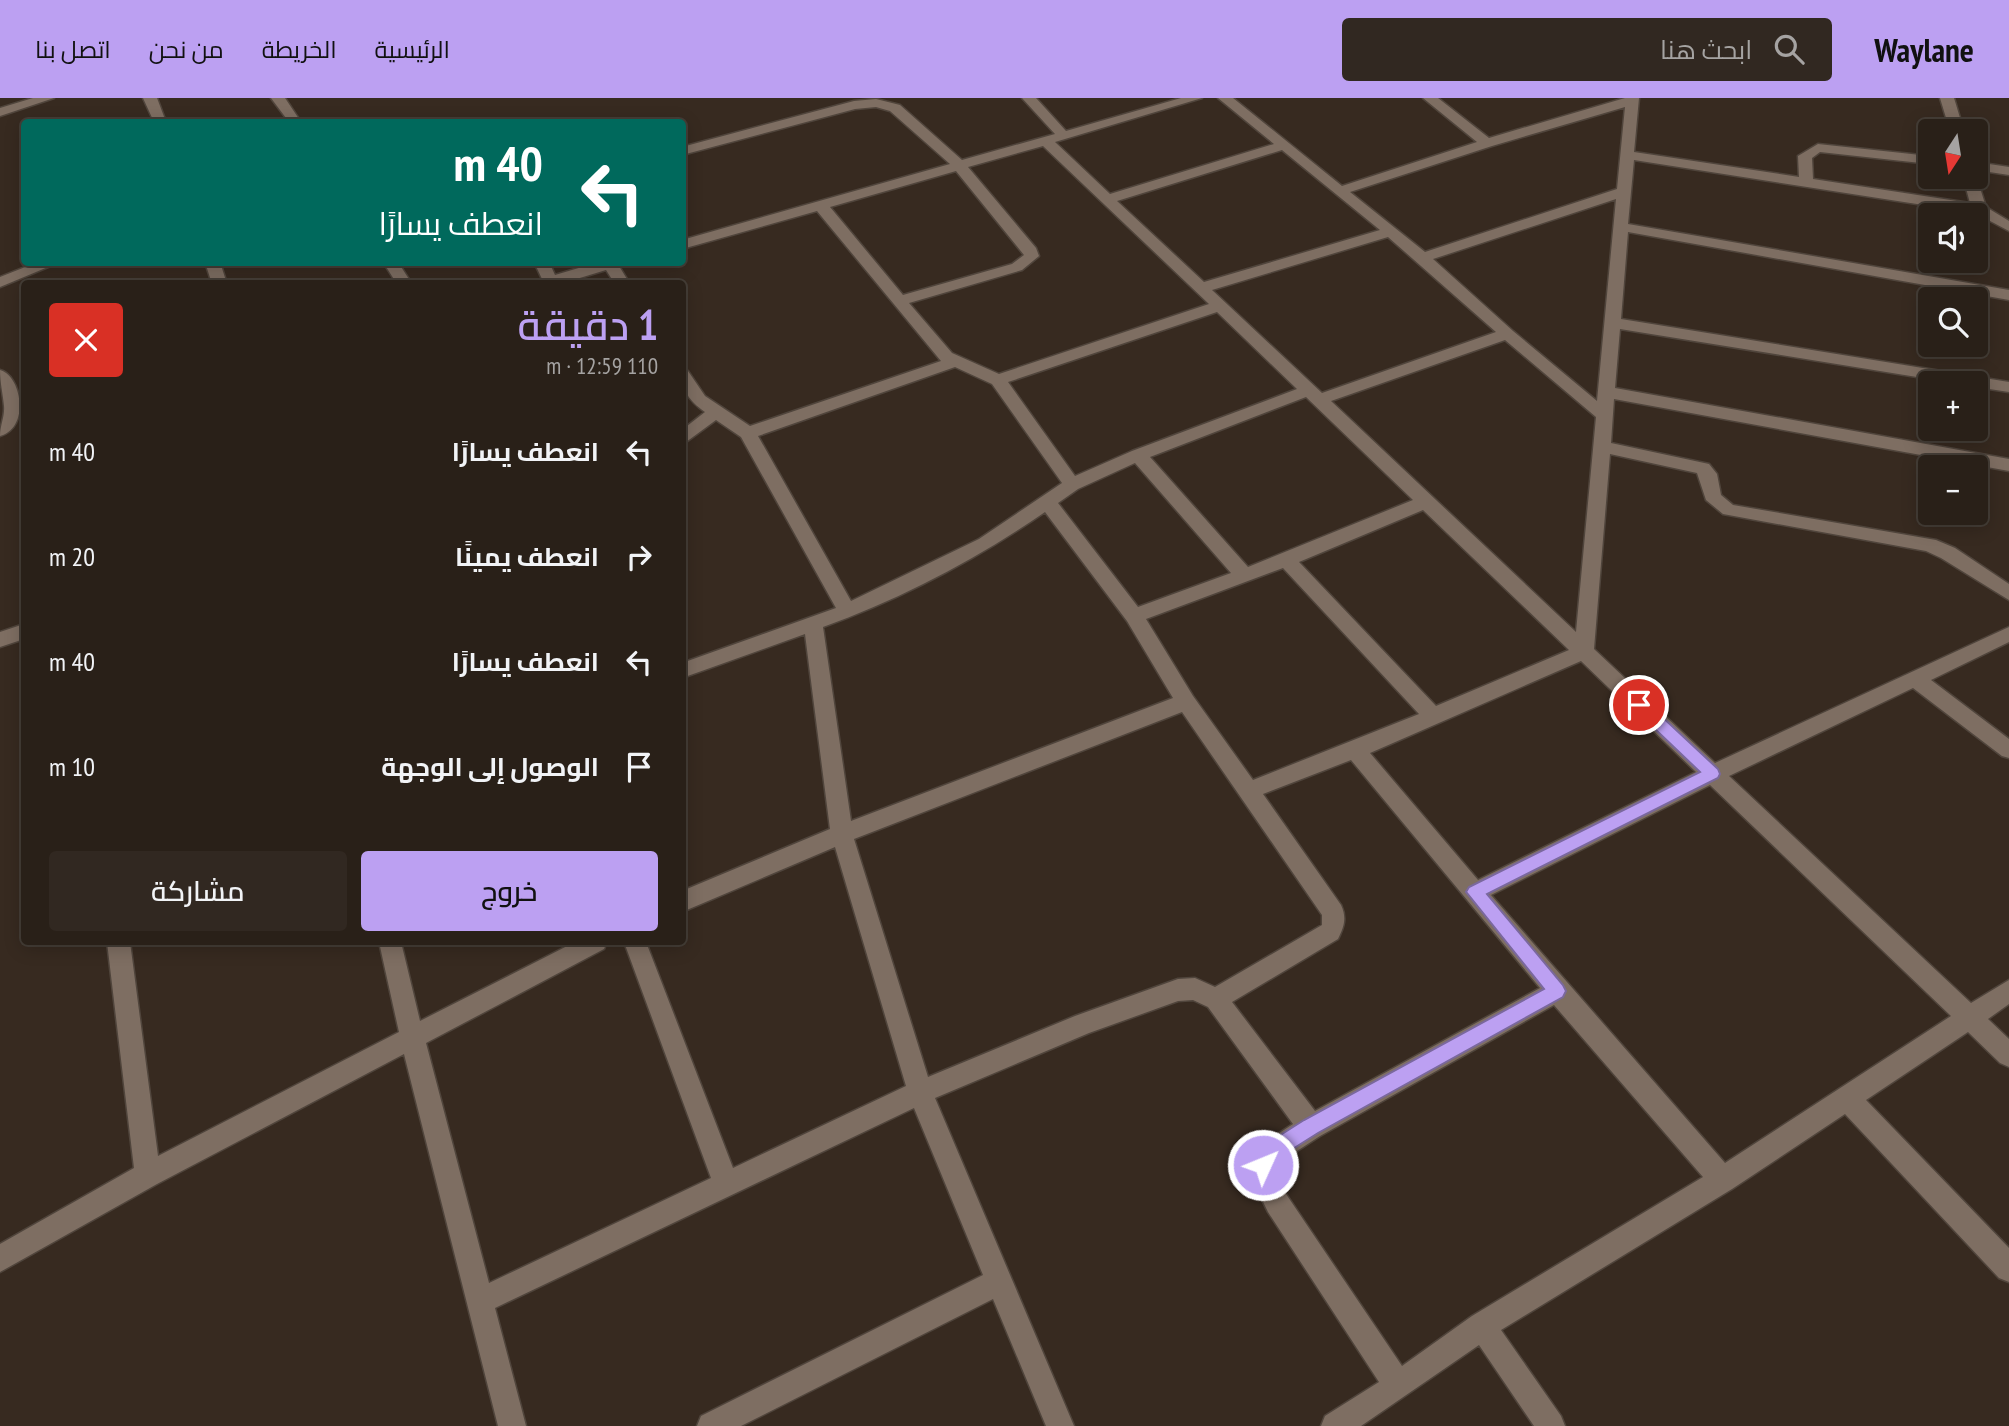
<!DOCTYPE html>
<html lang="ar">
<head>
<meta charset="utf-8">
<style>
  body { margin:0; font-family:"PT Sans Narrow",Cairo,sans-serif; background:#312821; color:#f1f3f6; direction:rtl; height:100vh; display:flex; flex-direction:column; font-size:26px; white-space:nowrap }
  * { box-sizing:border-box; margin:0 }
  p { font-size:23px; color:#a5a3a2 }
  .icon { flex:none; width:38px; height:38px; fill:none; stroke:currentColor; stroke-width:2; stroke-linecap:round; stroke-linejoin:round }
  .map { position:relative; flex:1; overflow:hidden; direction:ltr }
  .panel { position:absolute; left:21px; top:182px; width:665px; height:665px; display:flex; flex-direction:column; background:#292018; border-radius:7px; box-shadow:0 4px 18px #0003,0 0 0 2px #453e37; direction:rtl }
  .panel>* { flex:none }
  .top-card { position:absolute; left:21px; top:21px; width:665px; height:147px; border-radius:7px; box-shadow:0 4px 18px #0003,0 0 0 2px #453e37; direction:rtl; background:#00695c; color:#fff; overflow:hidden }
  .needle { width:46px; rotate:192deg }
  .tools { position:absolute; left:1918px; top:21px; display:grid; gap:14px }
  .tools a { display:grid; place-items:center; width:70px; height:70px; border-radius:7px; background:#292018; box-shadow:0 4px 18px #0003,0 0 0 2px #453e37; font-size:35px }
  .pin { position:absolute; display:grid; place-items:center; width:60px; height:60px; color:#fff; margin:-30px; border:4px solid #fff; border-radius:50%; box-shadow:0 2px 7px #0007 }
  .me { position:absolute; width:77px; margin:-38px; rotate:46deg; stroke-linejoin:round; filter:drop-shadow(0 0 5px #0008) }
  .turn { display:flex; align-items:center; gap:24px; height:147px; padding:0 28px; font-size:32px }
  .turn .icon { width:91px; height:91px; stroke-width:2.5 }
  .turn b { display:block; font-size:49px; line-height:60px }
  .round { display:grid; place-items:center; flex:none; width:74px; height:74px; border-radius:7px; background:#312821 }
  .overview { display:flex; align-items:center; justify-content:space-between; height:119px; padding:0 28px }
  h1 { font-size:42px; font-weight:600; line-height:52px; color:#bca0f2 }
  .primary-button { display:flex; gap:14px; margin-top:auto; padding:14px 28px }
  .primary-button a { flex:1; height:80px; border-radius:7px; background:#bca0f2; color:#111; font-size:28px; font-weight:600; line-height:80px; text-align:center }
  .primary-button a+a { background:#312821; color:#f1f3f6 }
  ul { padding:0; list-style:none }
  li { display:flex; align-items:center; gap:21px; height:105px; padding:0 28px }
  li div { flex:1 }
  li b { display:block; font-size:26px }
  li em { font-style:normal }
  header { display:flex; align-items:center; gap:42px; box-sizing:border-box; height:98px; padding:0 35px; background:#bca0f2; color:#111 }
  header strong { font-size:33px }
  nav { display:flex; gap:38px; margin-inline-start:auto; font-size:24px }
  .search { width:490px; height:63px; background:#312821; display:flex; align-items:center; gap:18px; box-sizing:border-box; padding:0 24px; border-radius:7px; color:#a5a3a2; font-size:26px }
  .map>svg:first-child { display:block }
</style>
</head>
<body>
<header>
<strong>Waylane</strong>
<div class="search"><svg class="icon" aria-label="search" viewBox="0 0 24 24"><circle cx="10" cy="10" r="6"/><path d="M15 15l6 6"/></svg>ابحث هنا</div>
<nav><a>الرئيسية</a><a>الخريطة</a><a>من نحن</a><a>اتصل بنا</a></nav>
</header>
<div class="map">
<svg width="2009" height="1328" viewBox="0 0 2009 1328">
  <rect width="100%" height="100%" fill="#372a20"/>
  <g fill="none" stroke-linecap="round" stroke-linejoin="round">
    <defs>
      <path id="minor" d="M33,0H54L0,18V10Z
        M143,0H157L166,24H154Z
        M271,0H285L301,24H289Z
        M1022,0H1036L1066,33L1181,0H1202L1055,44L1110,96L1274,46L1218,0H1233L1342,88L1477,44L1423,0H1438L1489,40L1625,0H1639L1634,54L1799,79L1798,58L1818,46L1930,58V66L1820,54L1812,60L1813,81L1970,105L1963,79L1976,77L1986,109L2009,123V133L1975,115L1634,62L1628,126L2009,192V202L1628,134L1621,221L2009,284V294L1976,289V285H1954L1620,231L1615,290L2009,361V373L1614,301L1611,345L1709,366L1717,376L1721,397L1733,407L1936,442L1955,450L2009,486V502L1941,460L1926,453L1723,416L1706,402L1697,375L1610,356L1594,551L1715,665L2009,529V544L1931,582L2009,641V660L2002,658L1913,590L1729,678L1971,905L2009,882V906L1988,921L2009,941V969L2000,965L1968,934L1866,1002L2009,1150V1184L1999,1180L1845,1016L1732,1091L1501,1232L1561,1318L1565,1328H1534L1479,1247L1361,1328H1321L1325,1318L1379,1284L1268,1114L1250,1077L1256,1050L1293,1026L1208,909L1193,902L1178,903L1089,935L935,1000L1074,1328H1046L993,1201L741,1328H697L701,1318L983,1177L914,1010L495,1210L526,1328H498L404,956L157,1086L0,1174V1146L134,1070L107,844H130L158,1058L399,934L379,844H401L420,923L575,844H607L604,851L426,945L489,1185L711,1080L624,844H646L733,1070L906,988L835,749L682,814V793L830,731L805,536L682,580V565L836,510L741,339L716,322L682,347V332L705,314C688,302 682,292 682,272L688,273L705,298L750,328L941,263L817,113L682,151V142L950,66L890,13L876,9L855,11L682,57V49L854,3L876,1L900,7L962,62L1055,36ZM1625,9L1617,91L1425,154L1350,94L1492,48ZM1043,48L1209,206L999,276L952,255L909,205L1022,172L1039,158L1036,150L968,69ZM1282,52L1380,132L1204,184L1117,103ZM956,73L1024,157L1012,166L903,197L830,109ZM1616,101L1597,303L1513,233L1433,161ZM1388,139L1496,234L1322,295L1212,192ZM1217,214L1297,291L1132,353L1075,378L1008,284ZM1505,242L1596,319L1576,534L1331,303ZM955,269L992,286L1062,385L979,441L851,503L758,338ZM1306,299L1413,402L1248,469L1150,359ZM1135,365L1231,475L1138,509L1058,405L1078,391ZM1423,412L1569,552L1436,608L1299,464ZM1045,414L1127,523L1173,600L851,723L823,529C901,501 977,461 1045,414ZM1283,470L1419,616L1253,682L1193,598L1146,521ZM1581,563L1696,674L1478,782L1370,655ZM1182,614L1322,817V827L1215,889L1195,880L1178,881L1075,918L928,979L854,741ZM1351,662L1540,890L1315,1013L1232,904L1338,841C1344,829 1347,820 1341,807L1263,696ZM1710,687L1951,918L1725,1065L1491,797ZM1554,907L1703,1079L1472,1218L1402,1268L1286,1096L1276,1076L1277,1066L1320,1038Z
        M1940,0H1954L1964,33H1950Z
        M1976,64L2009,69V77L1976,72Z
        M38,164H60L0,189V179Z
        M205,164H220L227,186H212Z
        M383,164H398L412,186H397Z
        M534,164H549L555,177L599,164H624L619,168L630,186H615L606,172L560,186H535L542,181Z
        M0,272C21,277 31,329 0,338C0,327 5,318 4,308C3,296 0,285 0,272Z
        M24,526V541L0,549V534Z"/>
    </defs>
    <use href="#minor" stroke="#50453c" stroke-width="3"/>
    <use href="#minor" fill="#7e6e62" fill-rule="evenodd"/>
  </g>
  <path fill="#bca0f2" stroke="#7a689d" stroke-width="2" d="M1639,601L1644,602L1718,671L1720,676L1718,680L1487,796L1563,887L1566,893L1563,899L1318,1035L1277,1061L1270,1074L1263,1077L1256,1074L1253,1067L1263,1048L1304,1022L1544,891L1466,794L1469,789L1700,674L1634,611L1631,607L1634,602Z"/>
</svg>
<div class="tools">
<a><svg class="needle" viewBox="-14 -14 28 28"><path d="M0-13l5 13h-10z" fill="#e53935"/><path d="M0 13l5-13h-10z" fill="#a5a3a2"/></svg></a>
<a><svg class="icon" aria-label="sound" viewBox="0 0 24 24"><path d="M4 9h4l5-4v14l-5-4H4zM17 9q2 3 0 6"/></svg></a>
<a><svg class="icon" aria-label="search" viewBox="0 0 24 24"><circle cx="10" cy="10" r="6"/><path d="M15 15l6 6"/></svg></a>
<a>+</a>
<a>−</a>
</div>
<div class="pin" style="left:1639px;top:607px;background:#d93025"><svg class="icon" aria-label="arrive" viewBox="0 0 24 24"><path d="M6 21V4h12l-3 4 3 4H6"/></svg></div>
<svg class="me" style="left:1263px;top:1067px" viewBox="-20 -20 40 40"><circle r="17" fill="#bca0f2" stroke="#fff" stroke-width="3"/><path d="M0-11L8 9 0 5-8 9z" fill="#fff"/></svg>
<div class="top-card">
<div class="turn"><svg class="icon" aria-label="left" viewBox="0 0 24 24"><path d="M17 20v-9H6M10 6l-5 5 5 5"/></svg><div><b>40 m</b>انعطف يسارًا</div></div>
</div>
<section class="panel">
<div class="overview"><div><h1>1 دقيقة</h1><p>110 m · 12:59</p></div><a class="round" style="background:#d93025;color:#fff"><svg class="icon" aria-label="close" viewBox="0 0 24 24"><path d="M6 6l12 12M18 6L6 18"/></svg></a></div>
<ul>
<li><svg class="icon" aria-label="left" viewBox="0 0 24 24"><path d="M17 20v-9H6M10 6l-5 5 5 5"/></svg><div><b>انعطف يسارًا</b></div><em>40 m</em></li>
<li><svg class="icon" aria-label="right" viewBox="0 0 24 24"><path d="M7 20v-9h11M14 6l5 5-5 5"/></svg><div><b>انعطف يمينًا</b></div><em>20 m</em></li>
<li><svg class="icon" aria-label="left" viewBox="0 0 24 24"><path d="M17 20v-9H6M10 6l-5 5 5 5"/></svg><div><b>انعطف يسارًا</b></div><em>40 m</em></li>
<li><svg class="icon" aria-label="arrive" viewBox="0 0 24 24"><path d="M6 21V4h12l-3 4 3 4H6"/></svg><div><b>الوصول إلى الوجهة</b></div><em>10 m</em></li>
</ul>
<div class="primary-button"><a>خروج</a><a>مشاركة</a></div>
</section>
</div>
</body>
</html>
